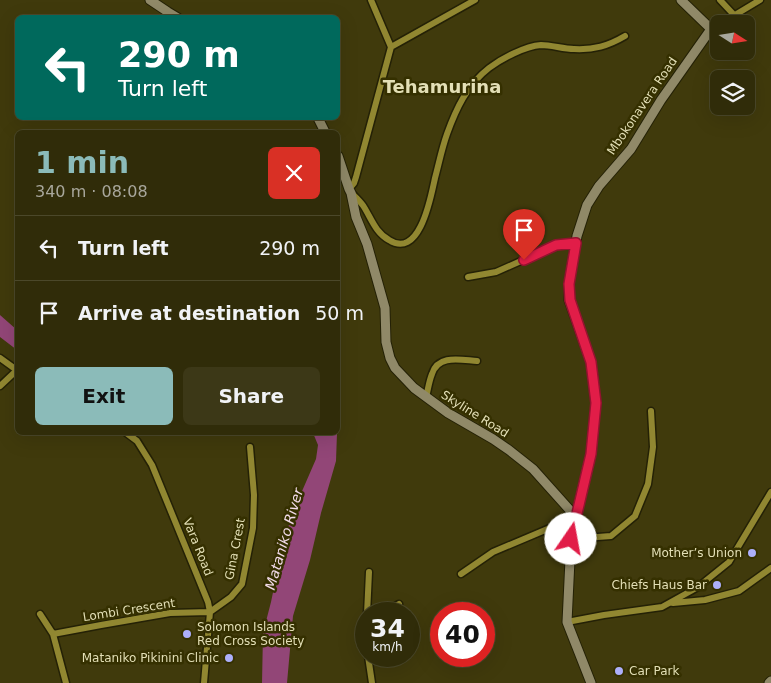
<!DOCTYPE html>
<html lang="en">
<head>
<meta charset="utf-8">
<style>
  body { margin:0; font-family:"DejaVu Sans",sans-serif; background:#3c3817; color:#f1f3f6; height:100vh; display:flex; flex-direction:column; font-size:19px; white-space:nowrap }
  * { box-sizing:border-box; margin:0 }
  p { font-size:16px; color:#a8a79c }
  .icon { flex:none; width:28px; height:28px; fill:none; stroke:currentColor; stroke-width:2; stroke-linecap:round; stroke-linejoin:round }
  .map { position:relative; flex:1; overflow:hidden }
  .side { position:absolute; left:15px; top:130px; width:325px; height:305px; display:flex; flex-direction:column; background:#302c09; border-radius:8px; box-shadow:0 5px 20px #0002,0 0 0 1px #4b482a }
  .side>* { flex:none }
  .banner { position:absolute; left:15px; top:15px; width:325px; height:105px; border-radius:8px; box-shadow:0 5px 20px #0002,0 0 0 1px #4b482a; background:#00695c; color:#fff; overflow:hidden }
  .needle { width:32px; rotate:102deg }
  .buttons { position:absolute; left:710px; top:15px; display:grid; gap:10px }
  .buttons a { display:grid; place-items:center; width:45px; height:45px; border-radius:8px; background:#302c09; box-shadow:0 5px 20px #0002,0 0 0 1px #4b482a; font-size:25px }
  .speed { position:absolute; left:355px; top:602px; display:flex; gap:10px; font-size:25px; font-weight:700; text-align:center }
  .speed>* { display:grid; place-content:center; width:65px; height:65px; border-radius:50%; background:#302c09; box-shadow:0 5px 20px #0002,0 0 0 1px #4b482a; line-height:1 }
  .speed small { font-size:12px; font-weight:400 }
  .speed .limit { border:8px solid #d22; background:#fff; color:#111 }
  .pin { position:absolute; display:grid; place-items:center; width:42px; height:42px; color:#fff; margin:-51px -21px; border-radius:50% 50% 50% 0; rotate:-45deg; box-shadow:0 0 5px #0007 }
  .pin .icon { rotate:45deg }
  .me { position:absolute; width:55px; margin:-28px; rotate:12deg; stroke-linejoin:round; filter:drop-shadow(0 0 4px #0008) }
  .turn { display:flex; align-items:center; gap:18px; height:105px; padding:0 20px; font-size:22px }
  .turn .icon { width:65px; height:65px; stroke-width:2.5 }
  .turn b { display:block; font-size:35px; line-height:42px }
  .round { display:grid; place-items:center; flex:none; width:52px; height:52px; border-radius:8px; background:#3c3817 }
  .headline { display:flex; align-items:center; justify-content:space-between; height:85px; padding:0 20px }
  h1 { font-size:30px; font-weight:700; line-height:38px; color:#8bbbb9 }
  .primary-button { display:flex; gap:10px; margin-top:auto; padding:10px 20px }
  .primary-button a { flex:1; height:58px; border-radius:8px; background:#8bbbb9; color:#111; font-size:20px; font-weight:700; line-height:58px; text-align:center }
  .primary-button a+a { background:#3c3817; color:#f1f3f6 }
  ul { padding:0; list-style:none }
  li { display:flex; align-items:center; gap:15px; height:65px; padding:0 20px; border-top:1px solid #4b482a }
  li div { flex:1 }
  li b { display:block; font-size:19px }
  li em { font-style:normal }
  .map>svg:first-child { display:block }
</style>
</head>
<body>
<div class="map">
<svg width="771" height="683" viewBox="0 0 771 683">
  <rect width="100%" height="100%" fill="#403a0c"/>
  <path fill="#924677" d="M0,315L17,330V350L0,337Z
    M313,433H337L336,461L321,513L310,560L293,616L287,683H262L263,633L271,602L284,539L296,505L316,459L318,445Z"/>
  <g fill="none" stroke-linecap="round" stroke-linejoin="round">
    <defs>
      <path id="street" d="M371,0L391,47
        M720,0L735,16
        M720,24L760,0
        M349,189L354,183L356,177L391,47L475,0
        M352,193C356,198 361,202 364,207C372,220 376,233 389,240C420,260 431,196 435,178C439,163 442,148 447,134C456,109 467,85 489,68C501,59 525,46 541,45C552,45 563,49 574,49C594,50 608,46 625,36
        M468,277L496,272L557,245L576,243
        M0,358L18,371
        M0,386L16,371
        M426,397C428,390 429,381 432,374C438,354 461,360 477,361
        M125,432L137,441L152,465L208,602L210,612L204,683
        M571,539L611,536L635,516L648,484L653,447L651,411
        M461,574L493,552L576,517
        M673,603L705,600L739,591L771,568
        M40,614L53,634L66,683
        M367,614L369,572
        M382,614L399,604
        M567,622L604,615L662,607L698,587L729,562L771,492
        M53,634L101,625L170,613L210,612L231,597L242,584L253,528L254,495L250,447
        M368,656L372,683"/>
      <path id="secondary" d="M150,0L168,12L178,18
        M318,118L325,132
        M338,156L349,189L351,193L356,217L367,244L385,308L386,342L390,358L395,368L414,388L448,413L493,439L509,450L533,469L576,517L571,539L567,622L591,683
        M576,517L591,454L596,403L591,362L569,300V284L577,236L587,205L599,186L631,149L661,100L711,29L681,0
        M769,683L771,681"/>
    </defs>
    <use href="#street" stroke="#242106" stroke-width="9"/>
    <use href="#secondary" stroke="#242106" stroke-width="11"/>
    <use href="#street" stroke="#918731" stroke-width="6"/>
    <use href="#secondary" stroke="#908968" stroke-width="9"/>
  </g>
  <g fill="none" stroke-linecap="round" stroke-linejoin="round">
    <defs>
      <path id="route" d="M524,260L556,245L576,243L569,284L570,300L591,362L596,403L591,454L571,539"/>
    </defs>
    <use href="#route" stroke="#92132f" stroke-width="12"/>
    <use href="#route" stroke="#e11d48" stroke-width="9"/>
  </g>
  <g fill="#adaffb" stroke="#353000" stroke-width="2">
    <circle cx="752" cy="553" r="5"/>
    <circle cx="717" cy="585" r="5"/>
    <circle cx="187" cy="634" r="5"/>
    <circle cx="229" cy="658" r="5"/>
    <circle cx="619" cy="671" r="5"/>
  </g>
  <g text-anchor="middle" dominant-baseline="central" stroke-width="5" stroke-linejoin="round" paint-order="stroke">
    <g font-size="12" fill="#e3dfb6" stroke="#353000">
      <text transform="translate(642 106) rotate(-56)">Mbokonavera Road</text>
      <text transform="translate(475 414) rotate(32)">Skyline Road</text>
      <text transform="translate(198 547) rotate(68)">Vara Road</text>
      <text transform="translate(235 549) rotate(-79)">Gina Crest</text>
      <text transform="translate(129 610) rotate(-9)">Lombi Crescent</text>
    </g>
    <g font-size="12" fill="#e3dfb6" stroke="#353000" text-anchor="end">
      <text x="742" y="553">Mother’s Union</text>
      <text x="707" y="585">Chiefs Haus Bar</text>
      <text x="197" y="627" text-anchor="start">Solomon Islands<tspan x="197" dy="14">Red Cross Society</tspan></text>
      <text x="219" y="658">Mataniko Pikinini Clinic</text>
      <text x="629" y="671" text-anchor="start">Car Park</text>
    </g>
    <g font-size="14" font-style="italic" fill="#f2dbe8" stroke="#353000">
      <text transform="translate(284 539) rotate(-74)">Mataniko River</text>
    </g>
    <g font-size="18" font-weight="bold" fill="#e3dfb6" stroke="#353000">
      <text x="442" y="86">Tehamurina</text>
    </g>
  </g>
</svg>
<div class="buttons">
<a><svg class="needle" viewBox="-14 -14 28 28"><path d="M0-13l5 13h-10z" fill="#e53935"/><path d="M0 13l5-13h-10z" fill="#a8a79c"/></svg></a>
<a><svg class="icon" aria-label="layers" viewBox="0 0 24 24"><path d="M12 4l9 5-9 5-9-5zM3 14l9 5 9-5"/></svg></a>
</div>
<div class="speed"><div>34<small>km/h</small></div><div class="limit">40</div></div>
<div class="pin" style="left:524px;top:260px;background:#d93025"><svg class="icon" aria-label="arrive" viewBox="0 0 24 24"><path d="M6 21V4h12l-3 4 3 4H6"/></svg></div>
<svg class="me" style="left:571px;top:539px" viewBox="-20 -20 40 40"><circle r="19" fill="#fff"/><path d="M0-13L10 11 0 6-10 11z" fill="#e11d48"/></svg>
<div class="banner">
<div class="turn"><svg class="icon" aria-label="left" viewBox="0 0 24 24"><path d="M17 20v-9H6M10 6l-5 5 5 5"/></svg><div><b>290 m</b>Turn left</div></div>
</div>
<section class="side">
<div class="headline"><div><h1>1 min</h1><p>340 m · 08:08</p></div><a class="round" style="background:#d93025;color:#fff"><svg class="icon" aria-label="close" viewBox="0 0 24 24"><path d="M6 6l12 12M18 6L6 18"/></svg></a></div>
<ul>
<li><svg class="icon" aria-label="left" viewBox="0 0 24 24"><path d="M17 20v-9H6M10 6l-5 5 5 5"/></svg><div><b>Turn left</b></div><em>290 m</em></li>
<li><svg class="icon" aria-label="arrive" viewBox="0 0 24 24"><path d="M6 21V4h12l-3 4 3 4H6"/></svg><div><b>Arrive at destination</b></div><em>50 m</em></li>
</ul>
<div class="primary-button"><a>Exit</a><a>Share</a></div>
</section>
</div>
</body>
</html>
